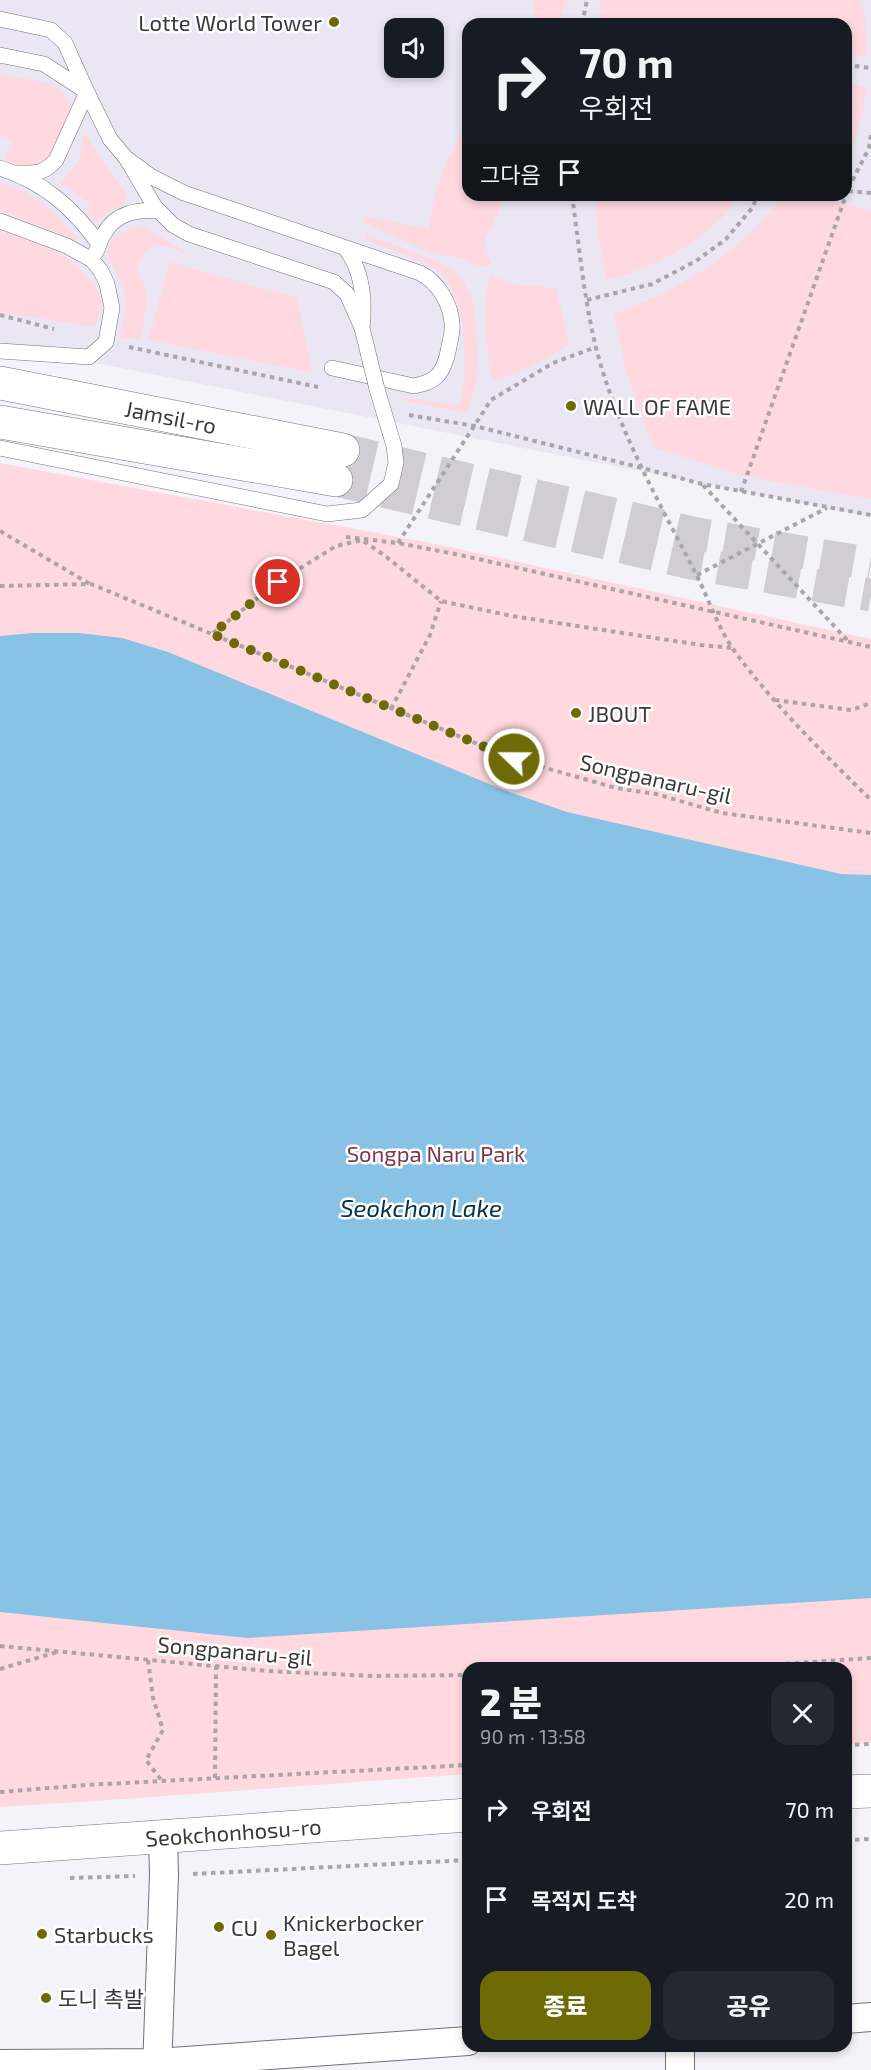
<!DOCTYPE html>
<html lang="ko">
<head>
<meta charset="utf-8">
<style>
  body { margin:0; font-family:"Exo 2","Noto Sans KR",sans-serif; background:#242831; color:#f1f3f6; height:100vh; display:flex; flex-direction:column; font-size:22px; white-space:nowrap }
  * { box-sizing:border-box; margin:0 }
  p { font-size:20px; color:#9ea1a6 }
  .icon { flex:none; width:33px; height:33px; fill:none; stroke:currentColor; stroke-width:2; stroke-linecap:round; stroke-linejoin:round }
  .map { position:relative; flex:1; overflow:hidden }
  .side { position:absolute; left:462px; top:1662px; width:390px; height:390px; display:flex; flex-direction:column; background:#171b24; border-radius:18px; box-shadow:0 3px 9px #0003 }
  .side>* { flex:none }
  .banner { position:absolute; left:462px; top:18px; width:390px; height:183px; border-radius:18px; box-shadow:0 3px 9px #0003; background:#171b24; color:#f1f3f6; overflow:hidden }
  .buttons { position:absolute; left:384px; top:18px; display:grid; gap:12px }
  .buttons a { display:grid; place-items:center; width:60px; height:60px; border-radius:12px; background:#171b24; box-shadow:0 3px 9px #0003; font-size:30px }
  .pin { position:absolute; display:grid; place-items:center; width:51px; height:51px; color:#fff; margin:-26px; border:3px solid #fff; border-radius:50%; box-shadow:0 2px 6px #0007 }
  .me { position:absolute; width:66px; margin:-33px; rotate:292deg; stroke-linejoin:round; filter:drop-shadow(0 0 4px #0008) }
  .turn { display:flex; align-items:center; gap:21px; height:126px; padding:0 18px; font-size:27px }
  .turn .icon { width:78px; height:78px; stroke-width:2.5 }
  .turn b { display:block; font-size:42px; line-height:51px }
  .then { display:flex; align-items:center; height:57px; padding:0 18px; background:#0003; gap:12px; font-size:22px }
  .round { display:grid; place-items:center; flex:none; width:63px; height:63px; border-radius:18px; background:#242831 }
  .headline { display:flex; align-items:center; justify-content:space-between; height:102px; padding:0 18px }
  h1 { font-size:36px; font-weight:800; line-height:45px }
  .button { display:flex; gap:12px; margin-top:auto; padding:12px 18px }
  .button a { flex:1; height:69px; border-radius:18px; background:#6e6b07; color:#fff; font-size:24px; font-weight:800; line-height:69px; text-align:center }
  .button a+a { background:#242831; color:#f1f3f6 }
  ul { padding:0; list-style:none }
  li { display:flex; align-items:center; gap:18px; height:90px; padding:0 18px }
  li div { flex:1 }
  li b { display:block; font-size:22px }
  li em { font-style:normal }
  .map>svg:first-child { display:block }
</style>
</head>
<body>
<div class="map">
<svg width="871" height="2070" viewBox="0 0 871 2070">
  <rect width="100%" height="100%" fill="#f5f3fa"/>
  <path fill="#eae6f3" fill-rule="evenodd" d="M0,0H871V517L0,344ZM468,24H846V195H468ZM394,28H434V68H394Z"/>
  <path fill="#ffd9df" d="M533,0H567L559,24H536Z
    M601,0H861L865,17L867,56L846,54V24H615L599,21Z
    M0,75C25,80 74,79 71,115C69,129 62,144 58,156L31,170L4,163L12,140L0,135Z
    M846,83L867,88L861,119L846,168Z
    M468,118V195H504L493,225L484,241L488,257L491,263L490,266H478L462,258L430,253L364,222L362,216L429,229L435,192L447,161Z
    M85,132L97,153L127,195L125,204L103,215L96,224L88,213L90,205L70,188L60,184L78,163Z
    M0,182C9,186 18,189 27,193C46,203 63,222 77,238L76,241L0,210Z
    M595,195H727L735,202C710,239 649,271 606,280L599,239Z
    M798,195H807L871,211V499L739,475L653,447L626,371L614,314L668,292L719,260L750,233L778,203Z
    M138,226L145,228L194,257C181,252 159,239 147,250C142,254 139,262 136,268L146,289L147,300L141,340L120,337C123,322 128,306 124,290C122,279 114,271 110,261C101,240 123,231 138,226Z
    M0,231C44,247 81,254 103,301L95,327L0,312Z
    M365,234L439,262L455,271L465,284L472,297L475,313L478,378L467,413L405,401L406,398L460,406C467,373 469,302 443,276C426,258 395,252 372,243L366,239Z
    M170,262L297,298L312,372L148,340Z
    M491,276L517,285L556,288L568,339V345C541,362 523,371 493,381C487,348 480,308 491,276Z
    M0,463L431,543L871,639V1743L846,1745V1668H468V1774L96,1801L0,1807Z"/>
  <path fill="#88c2e4" d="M33,633H79L122,638L168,652L504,790L567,812L841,874L871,875V1598L247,1638L0,1612V636Z"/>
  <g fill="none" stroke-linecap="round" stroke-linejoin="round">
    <path stroke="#d0ced4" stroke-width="33" stroke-dasharray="33 16" stroke-linecap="butt" d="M343,450L697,534L871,564
      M336,480L691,563L871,595"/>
    <defs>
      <path id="lane" d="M0,19L51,30L65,43L87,92L56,160C43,175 34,173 16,173
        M0,55L44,64L87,92L110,139L126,158L155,207L173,225L189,234L334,282L347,294L362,328
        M126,158L152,177L184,193L420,273C438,282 451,304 452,324C453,331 450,340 449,347C447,358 444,370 436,377C429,383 422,384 414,386L332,368
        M0,168C44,182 73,208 99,244
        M0,221L67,246L92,260L101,271L107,284L112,308L106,342L89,357L0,351
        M346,249C363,272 365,301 362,328
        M96,252C99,246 100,239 104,234C115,213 138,209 159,211
        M0,448L327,514L362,510L391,484L396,463L394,446L377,389"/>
      <path id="street" d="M846,2019L871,2017
        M680,2046V2070
        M0,2064L157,2063L468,2041
        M157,2070L164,1875L163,1836"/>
      <g id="secondary">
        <path id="s1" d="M0,383L343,450"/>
        <path d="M0,422L336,480"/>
        <path d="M846,1792L871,1791"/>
        <path id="s2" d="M0,1848L468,1815"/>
      </g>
    </defs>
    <use href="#lane" stroke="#737177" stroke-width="16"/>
    <use href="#street" stroke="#737177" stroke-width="30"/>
    <use href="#secondary" stroke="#737177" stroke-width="34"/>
    <path stroke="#a7a6ab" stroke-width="4" stroke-dasharray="4.5 4.5" stroke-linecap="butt" d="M582,24L587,0
      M846,65L871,68
      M871,135L869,148L847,191L871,193
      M572,195C579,246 584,298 596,348C616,425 656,497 693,568C707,594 716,624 733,649C773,704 823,753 871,800
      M587,300L652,284L696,261L726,239L753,207L757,195
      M0,315L54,329
      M129,347L318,387
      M409,415L475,426L642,468L702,484L871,515
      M703,485L849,642
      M741,492L846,195
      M0,531L90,584
      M346,537L398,543L460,555L871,647
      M398,543L491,400L553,363L596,347
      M697,575L827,508
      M0,586L91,584L514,759L616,788L656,794L722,813L871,833
      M213,633L278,582L336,546L362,540L384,555L441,601L512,616L701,645L733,648
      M775,700L851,710L871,703
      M391,709L430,635L441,601
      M0,1646L268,1671L372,1676L468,1675
      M148,1660L153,1698L163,1730L146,1760L162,1781
      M723,1668L871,1658
      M0,1669L57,1652
      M846,1745L871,1744
      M215,1778L216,1666
      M0,1792L86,1785L468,1765
      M846,1840L871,1839
      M193,1874L468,1860
      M70,1878L135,1876"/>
    <use href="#lane" stroke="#fff" stroke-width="15"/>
    <use href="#street" stroke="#fff" stroke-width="28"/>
    <use href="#secondary" stroke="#fff" stroke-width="33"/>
    <defs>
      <path id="lane-bridge" d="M362,328L377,389"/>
    </defs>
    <use href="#lane-bridge" stroke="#737177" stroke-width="16" stroke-linecap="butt"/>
    <use href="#lane-bridge" stroke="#fff" stroke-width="15"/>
  </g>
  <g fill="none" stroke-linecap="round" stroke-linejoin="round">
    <path stroke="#6e6b07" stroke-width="10" stroke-dasharray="0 18" d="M278,582L212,634L514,759"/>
  </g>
  <g fill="#6e6b07" stroke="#fff" stroke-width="2">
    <circle cx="334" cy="22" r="6"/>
    <circle cx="571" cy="406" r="6"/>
    <circle cx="576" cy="713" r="6"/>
    <circle cx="219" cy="1927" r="6"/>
    <circle cx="42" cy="1934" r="6"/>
    <circle cx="271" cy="1935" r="6"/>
    <circle cx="46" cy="1998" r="6"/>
  </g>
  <g text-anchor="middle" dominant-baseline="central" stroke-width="5" stroke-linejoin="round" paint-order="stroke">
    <g font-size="22" fill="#3a3a3c" stroke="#fff" text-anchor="start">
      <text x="322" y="22" text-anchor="end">Lotte World Tower</text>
      <text x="583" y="406">WALL OF FAME</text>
      <text x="588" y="713">JBOUT</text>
      <text x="283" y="1922">Knickerbocker<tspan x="283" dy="25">Bagel</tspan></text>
      <text x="231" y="1927">CU</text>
      <text x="54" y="1934">Starbucks</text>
      <text x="58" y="1998">도니 촉발</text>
    </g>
    <g font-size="22" fill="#3a3a3c" stroke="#fff">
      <text stroke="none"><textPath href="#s1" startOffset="174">Jamsil-ro</textPath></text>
      <text transform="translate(656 778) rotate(13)">Songpanaru-gil</text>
      <text transform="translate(235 1650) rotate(5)">Songpanaru-gil</text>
      <text stroke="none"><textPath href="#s2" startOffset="234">Seokchonhosu-ro</textPath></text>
    </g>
    <g font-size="22" fill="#823547" stroke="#fff">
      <text x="436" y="1153">Songpa Naru Park</text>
    </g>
    <g font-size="24" font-style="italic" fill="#003249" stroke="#fff">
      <text x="421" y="1207">Seokchon Lake</text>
    </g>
  </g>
</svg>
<div class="buttons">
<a><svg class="icon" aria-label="sound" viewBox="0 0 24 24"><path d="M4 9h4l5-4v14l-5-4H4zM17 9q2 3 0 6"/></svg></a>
</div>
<div class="pin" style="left:278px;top:582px;background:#d93025"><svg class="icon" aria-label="arrive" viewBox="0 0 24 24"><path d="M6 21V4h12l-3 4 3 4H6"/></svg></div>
<svg class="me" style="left:514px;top:759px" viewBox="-20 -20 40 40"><circle r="17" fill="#6e6b07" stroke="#fff" stroke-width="3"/><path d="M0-11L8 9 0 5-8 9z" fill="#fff"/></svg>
<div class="banner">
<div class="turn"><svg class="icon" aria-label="right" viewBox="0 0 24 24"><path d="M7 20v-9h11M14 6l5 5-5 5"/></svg><div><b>70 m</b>우회전</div></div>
<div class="then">그다음<svg class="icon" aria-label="arrive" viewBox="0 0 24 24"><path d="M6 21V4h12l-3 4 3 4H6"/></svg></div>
</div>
<section class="side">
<div class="headline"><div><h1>2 분</h1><p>90 m · 13:58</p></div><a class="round"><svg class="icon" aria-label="close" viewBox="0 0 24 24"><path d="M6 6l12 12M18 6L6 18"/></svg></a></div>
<ul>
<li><svg class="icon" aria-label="right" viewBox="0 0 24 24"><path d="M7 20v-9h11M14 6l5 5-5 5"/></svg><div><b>우회전</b></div><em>70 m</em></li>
<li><svg class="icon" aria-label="arrive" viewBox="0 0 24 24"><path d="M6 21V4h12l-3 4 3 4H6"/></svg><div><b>목적지 도착</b></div><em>20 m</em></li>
</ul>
<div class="button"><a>종료</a><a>공유</a></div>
</section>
</div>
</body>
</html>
